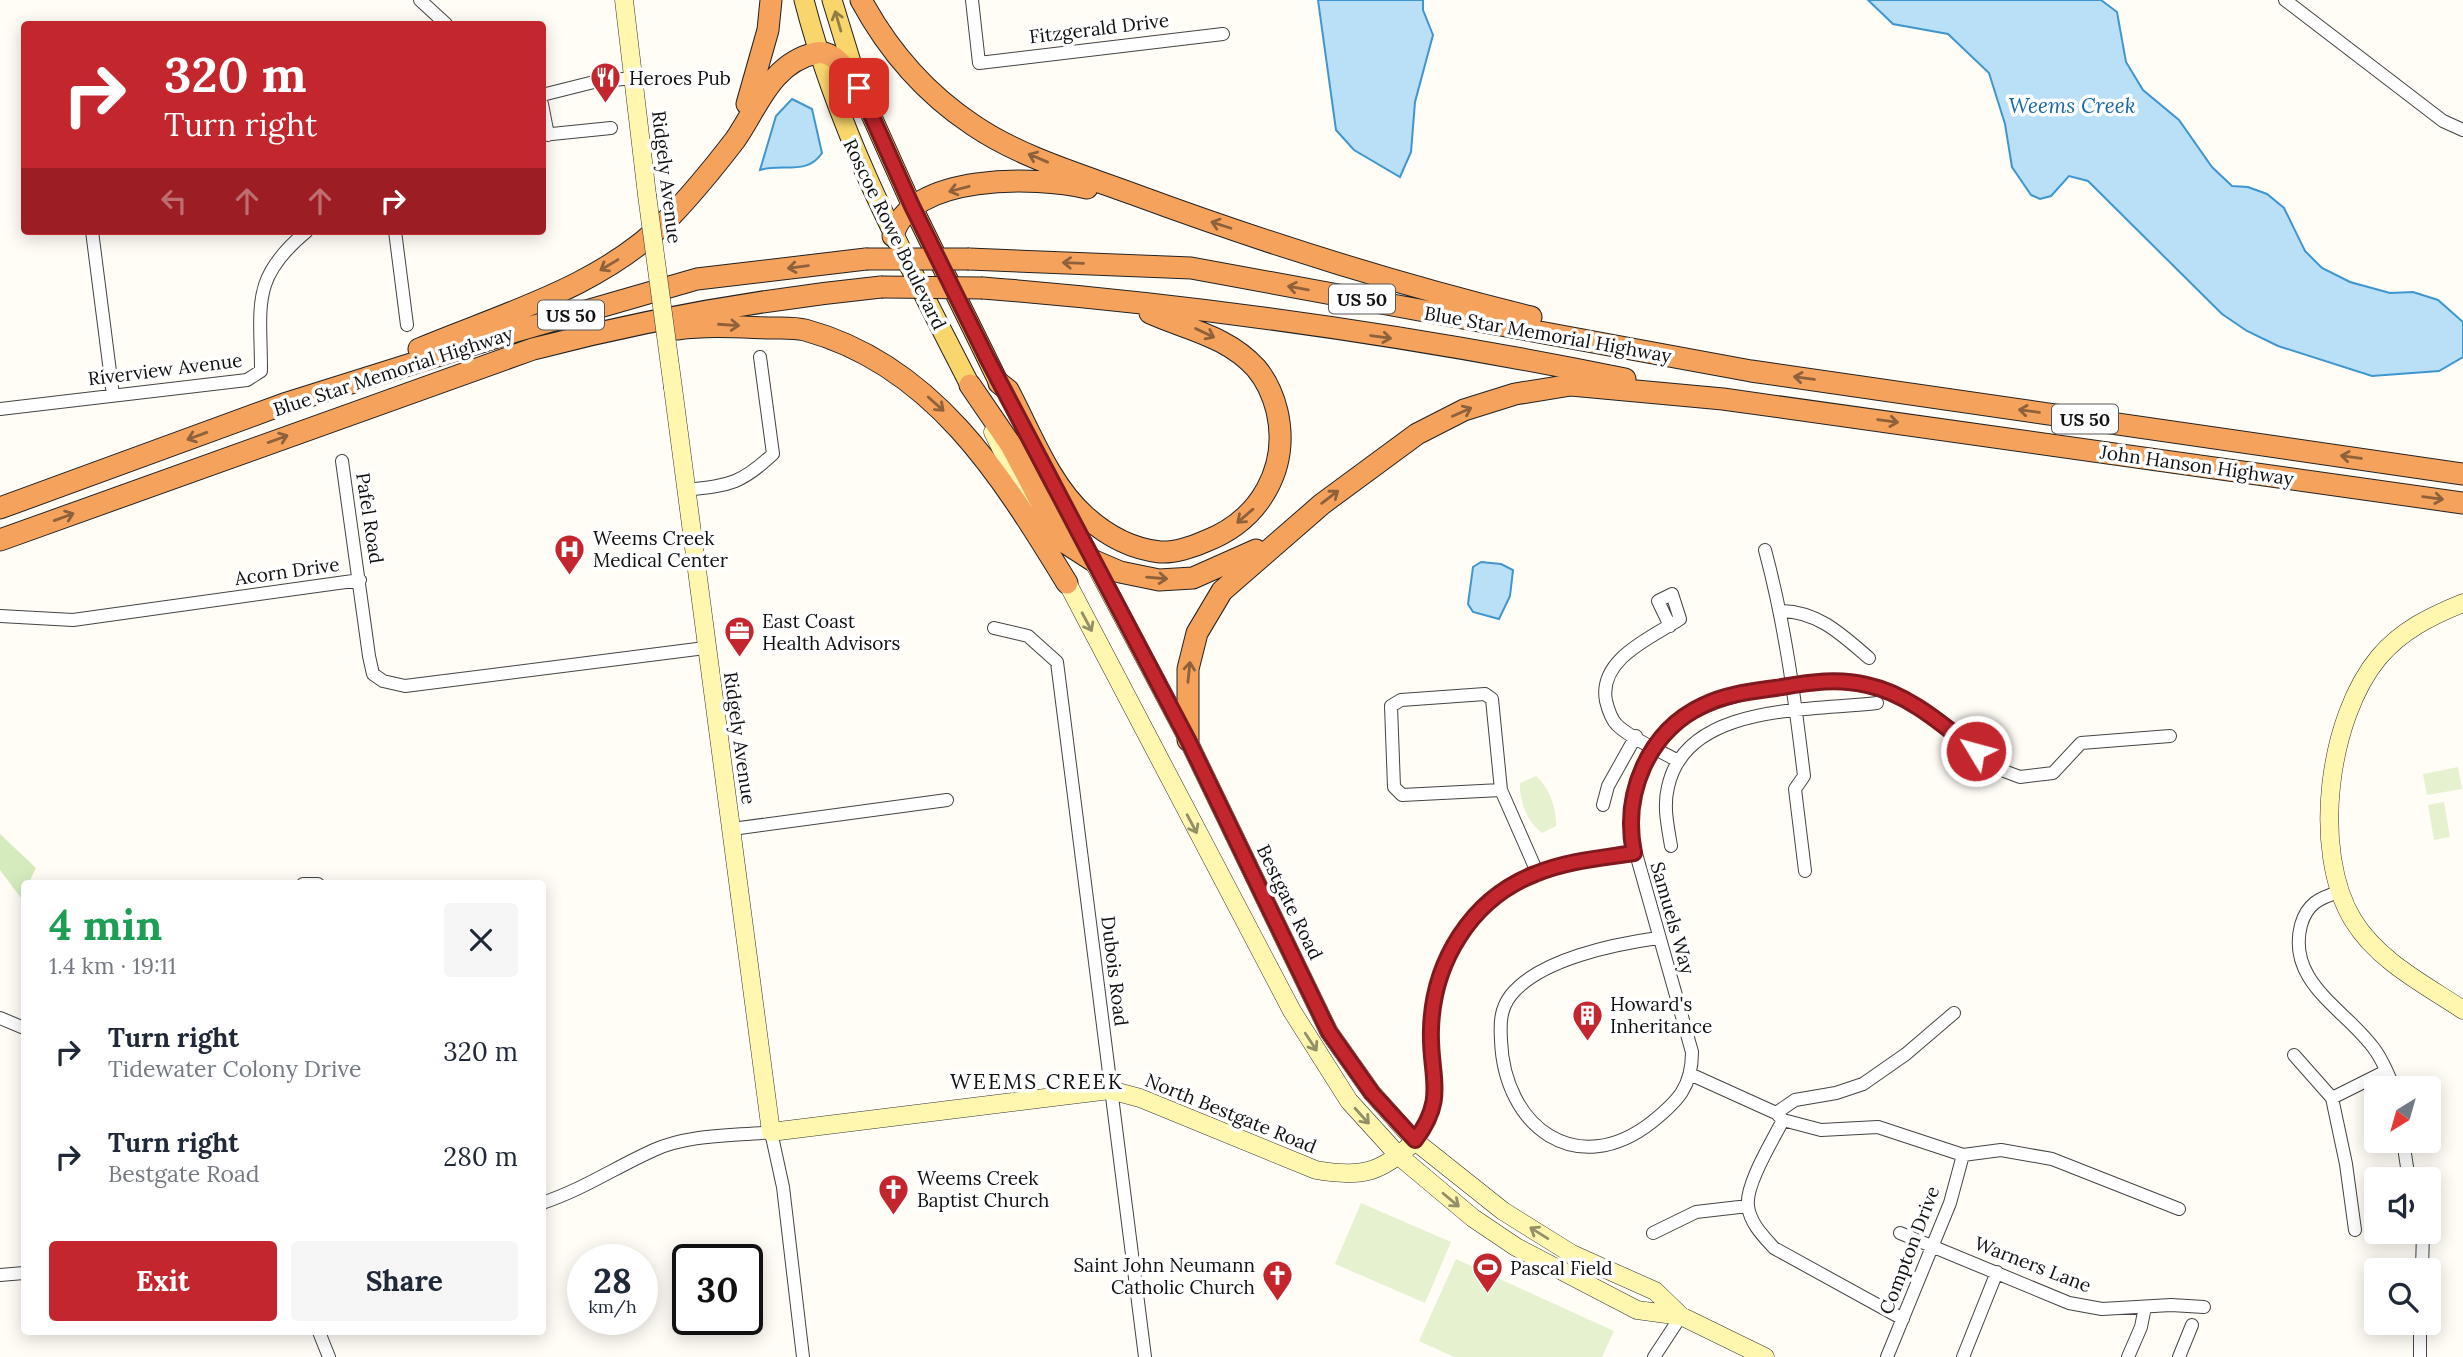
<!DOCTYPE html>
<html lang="en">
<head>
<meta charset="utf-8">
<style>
  body { margin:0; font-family:Lora,serif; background:#f6f6f7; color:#1f2937; height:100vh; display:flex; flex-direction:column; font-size:26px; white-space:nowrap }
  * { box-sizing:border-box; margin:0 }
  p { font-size:23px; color:#747a83 }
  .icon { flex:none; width:38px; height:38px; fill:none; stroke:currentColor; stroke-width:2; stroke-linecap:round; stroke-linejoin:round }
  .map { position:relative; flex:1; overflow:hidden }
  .details { position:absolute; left:21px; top:880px; width:525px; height:455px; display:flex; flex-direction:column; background:#fff; border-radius:7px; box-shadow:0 4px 18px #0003 }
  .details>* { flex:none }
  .hud { position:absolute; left:21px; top:21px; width:525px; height:214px; border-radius:7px; box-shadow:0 4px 18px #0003; background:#c4262e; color:#fff; overflow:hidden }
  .needle { width:46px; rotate:217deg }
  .fabs { position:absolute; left:2364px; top:1076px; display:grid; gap:14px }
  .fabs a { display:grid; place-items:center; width:77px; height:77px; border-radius:7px; background:#fff; box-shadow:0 4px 18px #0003; font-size:35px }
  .speed { position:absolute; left:567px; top:1244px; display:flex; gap:14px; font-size:35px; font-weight:700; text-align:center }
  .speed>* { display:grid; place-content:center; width:91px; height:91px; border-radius:50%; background:#fff; box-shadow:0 4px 18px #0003; line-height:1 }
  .speed small { font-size:18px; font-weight:400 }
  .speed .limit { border:4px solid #111; border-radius:10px; background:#fff; color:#111 }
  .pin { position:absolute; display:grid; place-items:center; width:60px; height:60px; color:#fff; margin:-30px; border-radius:14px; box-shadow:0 4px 10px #0006 }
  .me { position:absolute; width:77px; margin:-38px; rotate:307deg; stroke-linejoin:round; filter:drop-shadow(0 0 5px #0008) }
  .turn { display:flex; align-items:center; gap:24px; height:147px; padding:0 28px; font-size:32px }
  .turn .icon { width:91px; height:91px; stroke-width:2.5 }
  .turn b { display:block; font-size:49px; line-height:60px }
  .lanes { display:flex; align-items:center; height:66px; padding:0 28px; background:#0003; justify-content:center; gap:35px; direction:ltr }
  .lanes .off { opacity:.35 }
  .round { display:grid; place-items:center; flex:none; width:74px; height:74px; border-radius:7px; background:#f6f6f7 }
  .headline { display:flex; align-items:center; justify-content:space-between; height:119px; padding:0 28px }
  h1 { font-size:42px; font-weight:800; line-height:52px; color:#1e9e55 }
  .cta { display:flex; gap:14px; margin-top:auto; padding:14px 28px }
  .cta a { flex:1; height:80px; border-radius:7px; background:#c4262e; color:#fff; font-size:28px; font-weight:800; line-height:80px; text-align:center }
  .cta a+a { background:#f6f6f7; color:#1f2937 }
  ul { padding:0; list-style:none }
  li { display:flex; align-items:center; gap:21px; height:105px; padding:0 28px }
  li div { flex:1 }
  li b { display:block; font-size:26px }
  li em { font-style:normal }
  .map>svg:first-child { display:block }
</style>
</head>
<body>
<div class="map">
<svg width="2463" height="1357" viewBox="0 0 2463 1357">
  <rect width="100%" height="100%" fill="#fffdf5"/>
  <path fill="#d5ebbd" d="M0,834L36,868L28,884H24L21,898L0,870Z"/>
  <path fill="#e6f2cf" d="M2458,767L2462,789L2427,795L2423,774Z
    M1536,776C1549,787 1557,809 1556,826L1542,833C1527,822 1519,801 1520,783Z
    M2444,802L2450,837L2434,840L2428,805Z
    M1361,1203L1451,1242L1425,1303L1335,1264Z
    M1456,1259L1614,1331L1602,1357H1454L1419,1341Z"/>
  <path fill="#b9e0f7" stroke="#3f96cf" stroke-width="2" d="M1318,0H1423V10L1433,35L1415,102L1411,152L1400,177L1354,150L1336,130Z
    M1868,0H2101L2117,12L2126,62L2143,90L2179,120L2212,167L2232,186L2248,187L2267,194L2284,208L2305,251L2322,268L2350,282L2390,293L2413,292L2438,300L2463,322V357L2439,371L2372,376L2278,346L2247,331L2222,314L2088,181L2069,176L2051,196L2040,199L2031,195L2012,167L2005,124L1989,73L1948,34L1893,24Z
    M792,99L812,109L822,153C807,176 782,163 760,170L776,116Z
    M1481,562L1501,564L1513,570L1510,596L1499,619L1473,612L1468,604L1473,567Z"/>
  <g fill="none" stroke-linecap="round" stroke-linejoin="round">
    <defs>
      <path id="street" d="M420,0L446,24
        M972,0L979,63L1223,34
        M2285,0L2443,121L2463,130
        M542,95L594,82L633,78
        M542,104L548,135
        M542,135L611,128
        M92,231L113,395
        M395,231L407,325
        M0,409L247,380L261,371C261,305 250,278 307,231
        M342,461L369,656L373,674L383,681L405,686L705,648
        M686,490C729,485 740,485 773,454L760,357
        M1765,550C1785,624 1795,700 1804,776L1795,789L1805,871
        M1782,611C1819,612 1842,635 1869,658
        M0,616L73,620L360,580
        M1670,626L1658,601L1672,594L1680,619C1651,638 1598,659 1606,701C1608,709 1611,719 1617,725C1633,740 1659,750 1678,761
        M994,628L1028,636L1057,662L1145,1357
        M1501,790L1402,795L1394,787L1391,706L1401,700L1485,694L1492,699L1501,790L1537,872
        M1603,805L1608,786L1636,736
        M732,829L947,800
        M1671,846C1668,827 1663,807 1668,787C1686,703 1810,711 1877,703
        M303,884H318
        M2339,892C2319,898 2307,904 2301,925C2286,983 2347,1010 2375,1050C2383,1061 2389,1076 2394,1088
        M1658,938C1615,944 1540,959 1511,995C1500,1009 1500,1024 1501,1040C1504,1127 1577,1181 1652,1122C1678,1101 1692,1087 1692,1052L1631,836C1631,824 1629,810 1632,799C1646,719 1712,697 1781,687C1820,681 1853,678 1891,692C1932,708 1969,745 2004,771L2020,777L2053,773L2081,743L2170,736
        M0,1018L24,1028
        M2294,1055L2332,1098L2346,1164L2355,1230
        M1692,1075L1776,1113L1783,1120L1821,1130L1878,1127L1963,1155L2001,1150L2052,1159L2179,1209
        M2332,1098L2386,1071
        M1776,1113L1795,1100L1836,1093L1863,1084L1906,1054L1954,1013
        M1783,1120C1773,1140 1745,1185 1748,1206C1750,1223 1763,1236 1774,1248L1903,1319
        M1415,1141C1448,1097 1430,1076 1431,1029C1433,962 1471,899 1535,874C1566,861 1601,858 1634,853
        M2403,1141L2409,1180
        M542,1203C582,1190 616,1167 654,1150C689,1134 734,1136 771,1132L783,1187L803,1357
        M1653,1233L1696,1212L1748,1206
        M1900,1233L2069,1303L2102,1309L2171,1305L2204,1307
        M2422,1270L2423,1232
        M0,1275L24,1273
        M319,1332L329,1357
        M1654,1357L1681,1316
        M1887,1357L1950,1203L1963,1155
        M1963,1357L1997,1272
        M2128,1357L2141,1327L2145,1307
        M2179,1357L2192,1325
        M2420,1357V1323"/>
      <path id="secondary" d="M624,0L647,195
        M673,388L771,1132L1110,1090L1140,1098L1316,1170C1362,1178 1381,1173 1415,1141
        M993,432L1035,517
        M1057,493L1188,740L1329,1032L1372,1093L1415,1141L1503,1211L1572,1254L1655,1291L1681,1316
        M1061,571L1292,1011L1349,1101L1399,1156L1473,1218L1516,1247L1637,1310L1681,1316L1765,1357
        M2463,603C2431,616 2402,630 2379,657C2328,718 2311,851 2353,920C2378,961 2424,984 2463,1010"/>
      <path id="primary" d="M804,0C839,137 906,260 970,385
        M832,0L859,88L912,206L999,383"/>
      <path id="highway" d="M861,0C888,50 925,93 973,125C1020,157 1079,174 1133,194C1263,242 1396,284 1531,317
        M747,104L768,30L771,0
        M893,236C909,173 1037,176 1087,188
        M969,259L1191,268L1751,371L2463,474
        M983,288C1198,305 1414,336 1625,379
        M677,329C709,325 737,327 768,328C780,328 794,327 805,330C934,365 1002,477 1067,583
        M419,349C505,313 604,286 670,217C693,193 715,166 735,140C758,107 771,63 816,53C835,49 850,75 859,88
        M999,383L1008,390C1030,431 1049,484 1085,516C1106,535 1132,549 1160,552C1174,553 1193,547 1206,541C1260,520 1290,468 1277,411C1273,395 1267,381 1256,368C1227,336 1188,330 1150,313
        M970,385L1011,445L1061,540L1092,560L1120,572L1159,580L1193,578L1256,550
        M0,508L284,404L513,332L697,279L866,259
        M0,540L533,349C648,319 763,299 881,287
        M1188,740V669L1197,633L1222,591L1322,504L1417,434L1464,410L1515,394L1571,385L1723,399L2463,503"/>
    </defs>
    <use href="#street" stroke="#444" stroke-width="14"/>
    <use href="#secondary" stroke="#333" stroke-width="19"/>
    <use href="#primary" stroke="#222" stroke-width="21"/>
    <use href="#highway" stroke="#222" stroke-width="23"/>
    <use href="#street" stroke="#fff" stroke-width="12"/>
    <use href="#secondary" stroke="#fff6b0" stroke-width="18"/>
    <use href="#primary" stroke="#f9d66b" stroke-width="19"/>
    <use href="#highway" stroke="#f5a25d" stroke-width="21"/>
    <defs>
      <path id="secondary-bridge" d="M647,195L673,388"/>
      <path id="highway-bridge" d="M866,259H969
        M881,287L983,288"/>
    </defs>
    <use href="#secondary-bridge" stroke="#333" stroke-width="19" stroke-linecap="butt"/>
    <use href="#highway-bridge" stroke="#222" stroke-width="23" stroke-linecap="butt"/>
    <use href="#secondary-bridge" stroke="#fff6b0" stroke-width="18"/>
    <use href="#highway-bridge" stroke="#f5a25d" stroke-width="21"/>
  </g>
  <defs><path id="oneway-shaft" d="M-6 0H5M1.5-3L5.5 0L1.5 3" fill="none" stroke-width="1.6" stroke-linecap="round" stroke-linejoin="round" transform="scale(1.75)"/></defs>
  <use stroke="#917d42" href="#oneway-shaft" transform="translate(838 21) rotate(-106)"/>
  <g stroke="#8e613b">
    <use href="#oneway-shaft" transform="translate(1038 158) rotate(-157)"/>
    <use href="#oneway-shaft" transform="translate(959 189) rotate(165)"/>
    <use href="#oneway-shaft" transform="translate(1221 225) rotate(-162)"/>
    <use href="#oneway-shaft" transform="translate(1073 263) rotate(-178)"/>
    <use href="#oneway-shaft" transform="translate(609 265) rotate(149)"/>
    <use href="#oneway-shaft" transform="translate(798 267) rotate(173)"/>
    <use href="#oneway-shaft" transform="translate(1298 288) rotate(-170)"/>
    <use href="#oneway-shaft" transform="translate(729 325) rotate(4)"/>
    <use href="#oneway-shaft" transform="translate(1205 333) rotate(26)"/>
    <use href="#oneway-shaft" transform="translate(1381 337) rotate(8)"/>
    <use href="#oneway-shaft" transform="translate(1804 378) rotate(-172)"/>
    <use href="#oneway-shaft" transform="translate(936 404) rotate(42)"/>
    <use href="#oneway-shaft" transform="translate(2029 411) rotate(-172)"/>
    <use href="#oneway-shaft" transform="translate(1462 412) rotate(-24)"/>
    <use href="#oneway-shaft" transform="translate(1888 421) rotate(8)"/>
    <use href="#oneway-shaft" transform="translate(197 436) rotate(160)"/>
    <use href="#oneway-shaft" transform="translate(278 439) rotate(-20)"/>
    <use href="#oneway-shaft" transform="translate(2351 457) rotate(-172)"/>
    <use href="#oneway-shaft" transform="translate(1330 497) rotate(-37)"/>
    <use href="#oneway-shaft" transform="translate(2433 498) rotate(8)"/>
    <use href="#oneway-shaft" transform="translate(1245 516) rotate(139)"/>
    <use href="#oneway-shaft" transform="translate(64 517) rotate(-20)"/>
    <use href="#oneway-shaft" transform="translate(1157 578) rotate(5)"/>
    <use href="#oneway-shaft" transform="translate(1189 672) rotate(-84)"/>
  </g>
  <g stroke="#948f68">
    <use href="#oneway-shaft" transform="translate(1087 622) rotate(62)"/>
    <use href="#oneway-shaft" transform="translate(1192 824) rotate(62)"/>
    <use href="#oneway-shaft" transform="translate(1311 1042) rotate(57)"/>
    <use href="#oneway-shaft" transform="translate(1362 1116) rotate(48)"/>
    <use href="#oneway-shaft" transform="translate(1451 1200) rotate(40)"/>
    <use href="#oneway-shaft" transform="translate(1539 1233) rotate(-148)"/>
  </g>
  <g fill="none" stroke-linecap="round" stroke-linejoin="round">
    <defs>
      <path id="route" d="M859,88L912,206L987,358L1188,740L1329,1032L1372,1093L1415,1140C1448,1097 1429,1076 1431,1029C1433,962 1471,899 1535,874C1566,861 1601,858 1634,853C1622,794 1648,731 1704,705C1728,693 1756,691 1782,687C1811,682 1838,678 1867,685C1909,694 1943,725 1976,751"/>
    </defs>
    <use href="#route" stroke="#7f191e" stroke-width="18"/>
    <use href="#route" stroke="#c4262e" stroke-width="12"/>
  </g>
  <defs>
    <symbol id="restaurant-pin" viewBox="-11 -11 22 30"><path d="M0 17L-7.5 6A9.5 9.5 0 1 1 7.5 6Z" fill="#c4262e" stroke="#fff"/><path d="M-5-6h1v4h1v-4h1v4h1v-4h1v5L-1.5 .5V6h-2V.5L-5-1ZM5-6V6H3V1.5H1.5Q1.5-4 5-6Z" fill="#fff"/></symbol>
    <symbol id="hospital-pin" viewBox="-11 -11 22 30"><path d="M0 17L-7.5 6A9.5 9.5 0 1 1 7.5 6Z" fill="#c4262e" stroke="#fff"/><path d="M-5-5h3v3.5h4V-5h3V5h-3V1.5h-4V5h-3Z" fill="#fff"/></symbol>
    <symbol id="office-pin" viewBox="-11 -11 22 30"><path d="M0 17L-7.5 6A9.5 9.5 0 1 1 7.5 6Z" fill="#c4262e" stroke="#fff"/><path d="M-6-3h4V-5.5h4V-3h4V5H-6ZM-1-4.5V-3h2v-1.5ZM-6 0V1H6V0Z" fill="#fff"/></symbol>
    <symbol id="building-pin" viewBox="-11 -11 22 30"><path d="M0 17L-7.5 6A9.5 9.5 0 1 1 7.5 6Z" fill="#c4262e" stroke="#fff"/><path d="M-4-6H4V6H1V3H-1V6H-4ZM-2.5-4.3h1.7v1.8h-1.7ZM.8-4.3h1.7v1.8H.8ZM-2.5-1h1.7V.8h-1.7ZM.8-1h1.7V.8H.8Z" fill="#fff"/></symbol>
    <symbol id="church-pin" viewBox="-11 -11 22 30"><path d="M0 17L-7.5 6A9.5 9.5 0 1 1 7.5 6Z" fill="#c4262e" stroke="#fff"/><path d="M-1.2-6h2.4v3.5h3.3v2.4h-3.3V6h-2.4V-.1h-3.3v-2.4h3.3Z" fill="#fff"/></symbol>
    <symbol id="stadium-pin" viewBox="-11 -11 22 30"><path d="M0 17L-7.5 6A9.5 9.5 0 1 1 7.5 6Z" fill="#c4262e" stroke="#fff"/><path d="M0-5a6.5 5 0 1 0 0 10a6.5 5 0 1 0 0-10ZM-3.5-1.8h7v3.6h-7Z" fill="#fff"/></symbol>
  </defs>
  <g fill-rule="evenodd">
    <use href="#restaurant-pin" x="588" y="60" width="35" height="47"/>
    <use href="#hospital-pin" x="552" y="532" width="35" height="47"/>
    <use href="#office-pin" x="722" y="614" width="35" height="47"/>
    <use href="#building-pin" x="1570" y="998" width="35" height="47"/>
    <use href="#church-pin" x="876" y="1172" width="35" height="47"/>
    <use href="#stadium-pin" x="1470" y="1250" width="35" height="47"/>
    <use href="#church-pin" x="1260" y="1258" width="35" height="47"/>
  </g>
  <g text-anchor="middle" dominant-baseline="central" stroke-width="7" stroke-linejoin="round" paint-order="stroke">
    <g fill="#fff" stroke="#585858" stroke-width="2">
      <rect x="1329" y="284.5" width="66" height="29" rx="5"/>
      <rect x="538" y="300.5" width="66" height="29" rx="5"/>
      <rect x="2052" y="404.5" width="66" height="29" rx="5"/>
    </g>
    <g font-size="18" font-weight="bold" fill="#111">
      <text x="1362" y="299">US 50</text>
      <text x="571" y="315">US 50</text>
      <text x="2085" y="419">US 50</text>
    </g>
    <g font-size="19" fill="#111" stroke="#fff">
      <text transform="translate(1099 28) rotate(-7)">Fitzgerald Drive</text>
      <text transform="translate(667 177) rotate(83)">Ridgely Avenue</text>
      <text transform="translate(895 234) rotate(64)">Roscoe Rowe Boulevard</text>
      <text transform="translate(1548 334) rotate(10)">Blue Star Memorial Highway</text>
      <text transform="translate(165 369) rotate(-7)">Riverview Avenue</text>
      <text transform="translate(393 371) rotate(-18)">Blue Star Memorial Highway</text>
      <text transform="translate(2197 465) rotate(8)">John Hanson Highway</text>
      <text transform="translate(370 518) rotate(81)">Pafel Road</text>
      <text transform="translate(287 571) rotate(-8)">Acorn Drive</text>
      <text transform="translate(740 738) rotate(82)">Ridgely Avenue</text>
      <text transform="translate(1290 902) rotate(64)">Bestgate Road</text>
      <text transform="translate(1673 918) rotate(74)">Samuels Way</text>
      <text transform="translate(1115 971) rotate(83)">Dubois Road</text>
      <text transform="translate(1231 1113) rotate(22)">North Bestgate Road</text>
      <text transform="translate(1909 1250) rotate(-69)">Compton Drive</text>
      <text transform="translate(2033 1264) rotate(21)">Warners Lane</text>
    </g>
    <g font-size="19" fill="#111" stroke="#fff" text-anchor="start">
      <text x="629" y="78">Heroes Pub</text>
      <text x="593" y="538">Weems Creek<tspan x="593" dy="22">Medical Center</tspan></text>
      <text x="762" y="621">East Coast<tspan x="762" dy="22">Health Advisors</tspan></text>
      <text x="1610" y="1004">Howard's<tspan x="1610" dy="22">Inheritance</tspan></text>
      <text x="917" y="1178">Weems Creek<tspan x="917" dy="22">Baptist Church</tspan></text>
      <text x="1255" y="1265" text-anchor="end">Saint John Neumann<tspan x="1255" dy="22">Catholic Church</tspan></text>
      <text x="1510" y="1268">Pascal Field</text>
    </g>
    <g font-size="21" font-style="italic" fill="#1768a6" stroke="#fff">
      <text x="2072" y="105">Weems Creek</text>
    </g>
    <g font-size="21" letter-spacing="2" fill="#111" stroke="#fff">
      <text x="1037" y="1081">WEEMS CREEK</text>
    </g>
  </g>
</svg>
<div class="fabs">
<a><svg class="needle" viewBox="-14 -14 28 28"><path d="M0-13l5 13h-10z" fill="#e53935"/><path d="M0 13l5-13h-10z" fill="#747a83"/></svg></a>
<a><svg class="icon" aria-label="sound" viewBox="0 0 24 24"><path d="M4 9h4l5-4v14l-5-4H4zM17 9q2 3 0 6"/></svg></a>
<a><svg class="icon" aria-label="search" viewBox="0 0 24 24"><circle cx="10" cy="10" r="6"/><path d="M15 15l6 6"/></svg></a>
</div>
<div class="speed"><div>28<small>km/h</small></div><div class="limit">30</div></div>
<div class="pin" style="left:859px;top:88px;background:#d93025"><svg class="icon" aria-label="arrive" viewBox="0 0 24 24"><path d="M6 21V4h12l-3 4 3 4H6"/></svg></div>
<svg class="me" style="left:1976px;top:751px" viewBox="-20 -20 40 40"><circle r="17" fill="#c4262e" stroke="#fff" stroke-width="3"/><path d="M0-11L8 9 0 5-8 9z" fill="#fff"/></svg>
<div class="hud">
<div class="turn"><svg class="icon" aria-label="right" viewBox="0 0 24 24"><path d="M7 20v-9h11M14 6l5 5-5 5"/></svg><div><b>320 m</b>Turn right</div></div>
<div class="lanes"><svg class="icon off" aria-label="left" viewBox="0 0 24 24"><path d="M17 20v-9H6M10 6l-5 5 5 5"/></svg><svg class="icon off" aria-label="ahead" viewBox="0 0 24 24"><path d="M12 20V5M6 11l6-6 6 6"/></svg><svg class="icon off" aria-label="ahead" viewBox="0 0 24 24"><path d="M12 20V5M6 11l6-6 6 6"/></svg><svg class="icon" aria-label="right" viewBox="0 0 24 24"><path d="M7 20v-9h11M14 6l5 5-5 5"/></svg></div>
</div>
<section class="details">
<div class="headline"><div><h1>4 min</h1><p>1.4 km · 19:11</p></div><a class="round"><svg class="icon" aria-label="close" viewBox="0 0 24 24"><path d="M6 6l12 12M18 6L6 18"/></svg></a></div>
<ul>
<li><svg class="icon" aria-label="right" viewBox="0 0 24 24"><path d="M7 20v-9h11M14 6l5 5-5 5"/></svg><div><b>Turn right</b><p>Tidewater Colony Drive</p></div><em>320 m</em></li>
<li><svg class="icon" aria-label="right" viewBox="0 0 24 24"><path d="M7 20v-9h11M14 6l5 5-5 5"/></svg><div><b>Turn right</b><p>Bestgate Road</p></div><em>280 m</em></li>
</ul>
<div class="cta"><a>Exit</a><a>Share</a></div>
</section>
</div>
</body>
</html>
